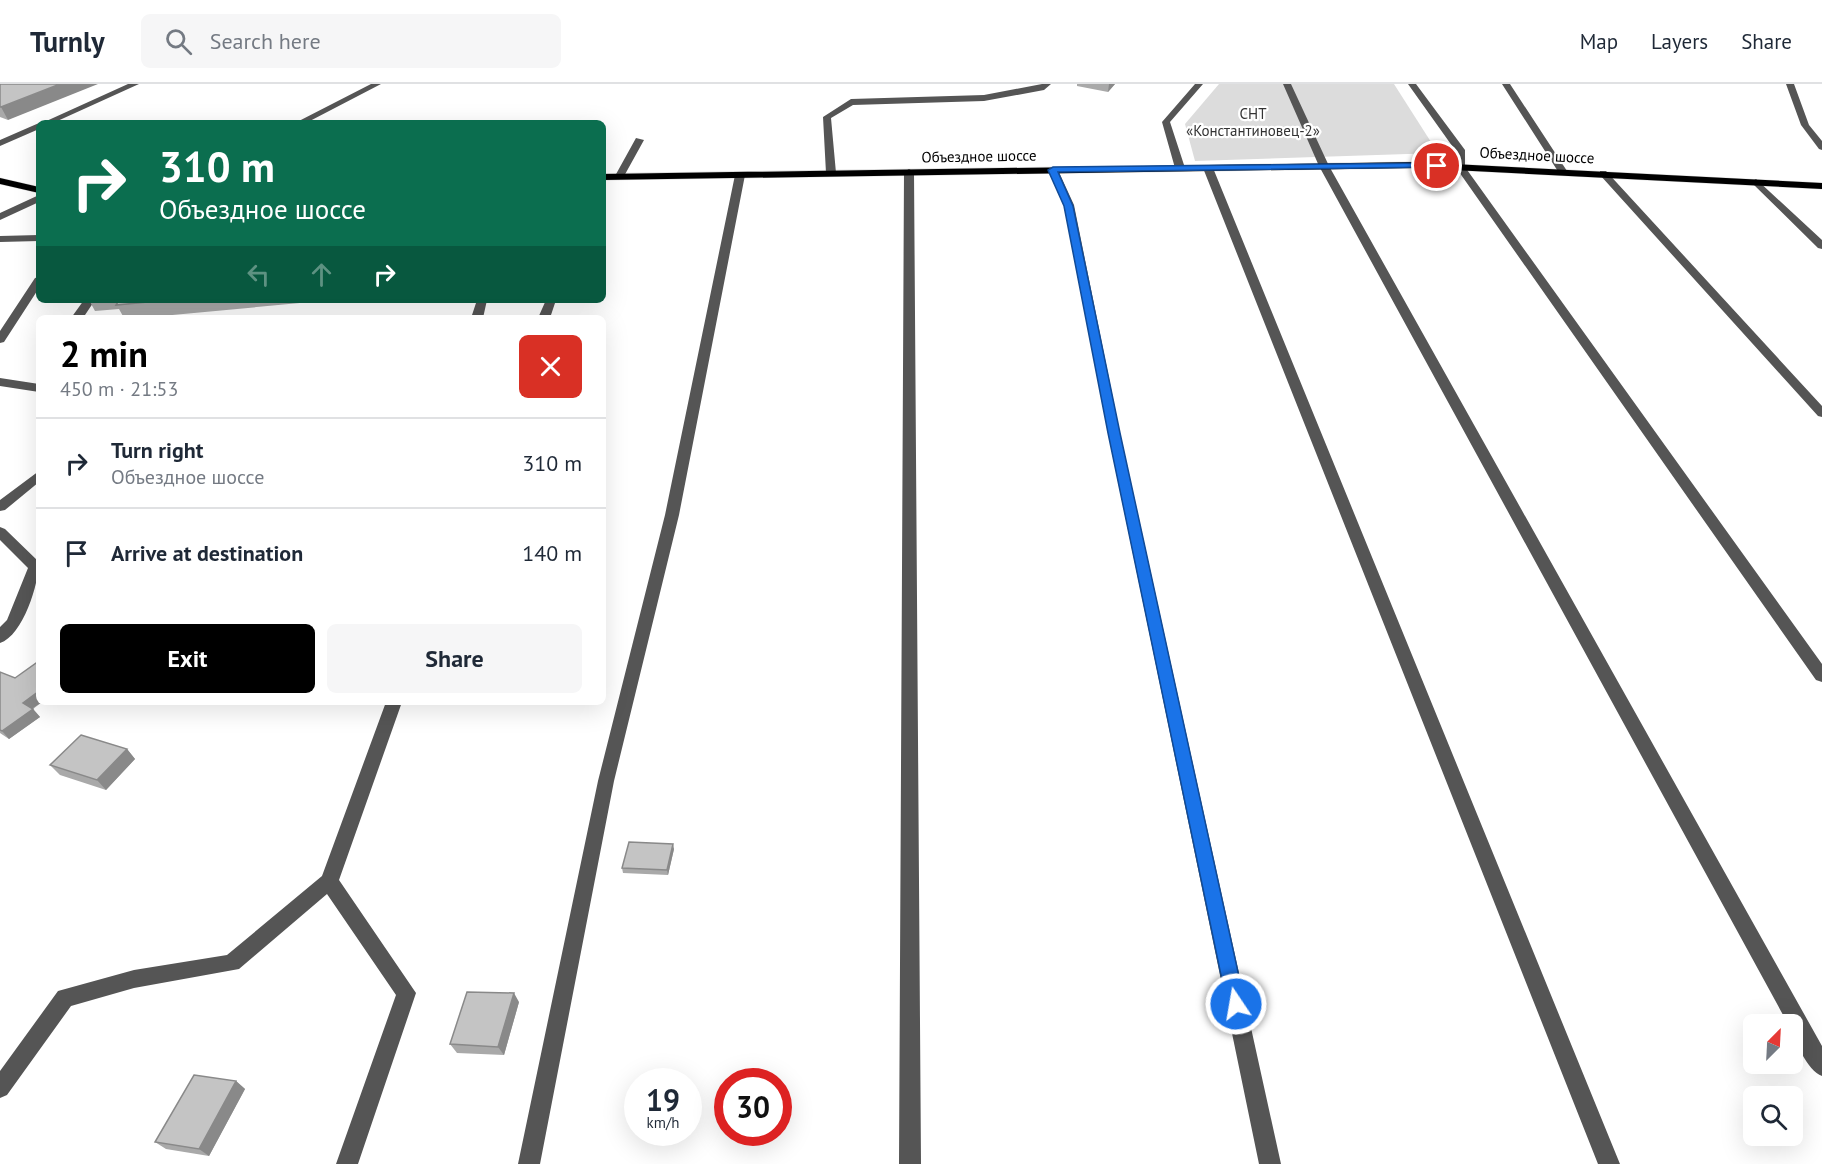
<!DOCTYPE html>
<html lang="en">
<head>
<meta charset="utf-8">
<style>
  body { margin:0; font-family:"PT Sans",sans-serif; background:#f6f6f7; color:#1f2937; height:100vh; display:flex; flex-direction:column; font-size:22px; white-space:nowrap }
  * { box-sizing:border-box; margin:0 }
  p { font-size:20px; color:#747a83 }
  .icon { flex:none; width:33px; height:33px; fill:none; stroke:currentColor; stroke-width:2; stroke-linecap:round; stroke-linejoin:round }
  .map { position:relative; flex:1; overflow:hidden }
  .drawer { position:absolute; left:36px; top:231px; width:570px; height:390px; display:flex; flex-direction:column; background:#fff; border-radius:9px; box-shadow:0 6px 24px #0002 }
  .drawer>* { flex:none }
  .banner { position:absolute; left:36px; top:36px; width:570px; height:183px; border-radius:9px; box-shadow:0 6px 24px #0002; background:#0b6e4f; color:#fff; overflow:hidden }
  .needle { width:39px; rotate:24deg }
  .fabs { position:absolute; left:1743px; top:930px; display:grid; gap:12px }
  .fabs a { display:grid; place-items:center; width:60px; height:60px; border-radius:9px; background:#fff; box-shadow:0 6px 24px #0002; font-size:30px }
  .speed { position:absolute; left:624px; top:984px; display:flex; gap:12px; font-size:30px; font-weight:700; text-align:center }
  .speed>* { display:grid; place-content:center; width:78px; height:78px; border-radius:50%; background:#fff; box-shadow:0 6px 24px #0002; line-height:1 }
  .speed small { font-size:15px; font-weight:400 }
  .speed .limit { border:9px solid #d22; background:#fff; color:#111 }
  .pin { position:absolute; display:grid; place-items:center; width:51px; height:51px; color:#fff; margin:-26px; border:3px solid #fff; border-radius:50%; box-shadow:0 2px 6px #0007 }
  .me { position:absolute; width:66px; margin:-33px; rotate:348deg; stroke-linejoin:round; filter:drop-shadow(0 0 4px #0008) }
  .turn { display:flex; align-items:center; gap:21px; height:126px; padding:0 24px; font-size:27px }
  .turn .icon { width:78px; height:78px; stroke-width:2.5 }
  .turn b { display:block; font-size:42px; line-height:51px }
  .lanes { display:flex; align-items:center; height:57px; padding:0 24px; background:#0003; justify-content:center; gap:30px; direction:ltr }
  .lanes .off { opacity:.35 }
  .round { display:grid; place-items:center; flex:none; width:63px; height:63px; border-radius:9px; background:#f6f6f7 }
  .headline { display:flex; align-items:center; justify-content:space-between; height:102px; padding:0 24px }
  h1 { font-size:36px; font-weight:700; line-height:45px; color:#000 }
  .primary-button { display:flex; gap:12px; margin-top:auto; padding:12px 24px }
  .primary-button a { flex:1; height:69px; border-radius:9px; background:#000; color:#fff; font-size:24px; font-weight:700; line-height:69px; text-align:center }
  .primary-button a+a { background:#f6f6f7; color:#1f2937 }
  ul { padding:0; list-style:none }
  li { display:flex; align-items:center; gap:18px; height:90px; padding:0 24px; border-top:2px solid #e0e1e3 }
  li div { flex:1 }
  li b { display:block; font-size:22px }
  li em { font-style:normal }
  header { display:flex; align-items:center; gap:36px; box-sizing:border-box; height:84px; padding:0 30px; background:#fff; border-bottom:2px solid #e0e1e3 }
  header strong { font-size:28px }
  nav { display:flex; gap:33px; margin-inline-start:auto; font-size:21px }
  .search { width:420px; height:54px; background:#f6f6f7; display:flex; align-items:center; gap:15px; box-sizing:border-box; padding:0 21px; border-radius:9px; color:#747a83; font-size:22px }
  .map>svg:first-child { display:block }
</style>
</head>
<body>
<header>
<strong>Turnly</strong>
<div class="search"><svg class="icon" aria-label="search" viewBox="0 0 24 24"><circle cx="10" cy="10" r="6"/><path d="M15 15l6 6"/></svg>Search here</div>
<nav><a>Map</a><a>Layers</a><a>Share</a></nav>
</header>
<div class="map">
<svg width="1822" height="1080" viewBox="0 0 1822 1080">
  <rect width="100%" height="100%" fill="#fff"/>
  <path fill="#dcdcdc" d="M1219,0H1394L1438,69L1195,77L1185,40Z"/>
  <g fill="none" stroke-linecap="round" stroke-linejoin="round">
    <defs>
      <path id="major" d="M1414,78L1822,99V105L1414,84L603,96V90Z
        M0,94L39,103V109L0,100Z"/>
    </defs>
    <use href="#major" stroke="#dbdbdb" stroke-width="1"/>
    <path fill="#555" fill-rule="evenodd" d="M128,0H139L53,39H42Z
      M371,0H381L306,39H295Z
      M1042,0H1051L1044,6L984,17L853,21L831,34L836,89L831,92L826,89L823,33L851,15L984,11Z
      M1195,0H1203L1170,38L1185,84L1180,87L1175,84L1162,38Z
      M1283,0H1291L1329,82L1822,962V992C1808,987 1792,955 1792,940H1788L1319,82Z
      M1408,0H1416L1465,66V83L1822,580V598L1816,596L1457,85L1455,66Z
      M1502,0H1510L1567,87L1565,89H1559Z
      M1786,0H1794L1809,41L1822,57V66L1819,65L1801,41Z
      M39,39V45L0,62V56Z
      M636,54L644,56L623,94H617L615,92Z
      M1208,81L1213,84L1620,1080H1598L1203,84Z
      M1050,84L1058,86L1074,121L1120,349L1281,1080H1259L1108,349L1064,121L1048,86Z
      M909,85L914,88L921,1080H899L904,88Z
      M1600,87H1606L1822,322V333L1818,332L1600,91Z
      M740,88L745,91L679,431L614,697L540,1080H518L598,697L665,431L735,91Z
      M1756,95L1822,156V165L1818,164L1753,100L1751,98Z
      M39,111V118L0,136V129Z
      M39,151V157L0,158V152Z
      M39,193V204L4,258L0,259V247L35,194Z
      M84,216H95L83,234H71Z
      M477,216H487L483,234H471Z
      M546,216H556L550,234H538Z
      M0,294L39,300V308L0,302Z
      M39,387V398L5,426L0,427V416Z
      M0,443L5,445L39,478C39,499 23,552 0,559V543L7,536L28,484L0,456Z
      M386,618H402L339,796L416,909L358,1080H336L396,911L327,810L239,885L134,904L71,922L7,1011L0,1014V987L58,907L134,886L227,871L322,792Z"/>
    <use href="#major" fill="#000" fill-rule="evenodd"/>
  </g>
  <path fill="#a9a9a9" d="M0,0L8,36L0,33Z
    M1077,0H1115L1108,8L1077,2Z
    M89,216H332L140,234H124L119,225L95,227Z
    M0,588L39,618H42L33,625L40,633L9,655L0,649Z
    M127,665L135,675L106,706L60,691L50,681Z
    M674,765L668,791L623,789L622,784Z
    M519,918L504,971L457,969L450,960Z
    M236,997L245,1005L209,1072L166,1065L155,1058Z"/>
  <path fill="#898989" d="M60,0H98L8,36L1,23Z
    M1109,0H1115L1108,8Z
    M39,607V618H42L30,626L23,619Z
    M33,625L40,633L9,655L2,647Z
    M127,665L135,675L106,706L97,696Z
    M673,760L674,765L668,791L667,786Z
    M514,909L519,918L504,971L498,963Z
    M236,997L245,1005L209,1072L199,1065Z"/>
  <path fill="#c4c4c4" stroke="#898989" stroke-width="1.5" d="M0,0H60L1,23H0Z
    M119,216H168L116,221Z
    M39,577V607L23,619L33,625L2,647L0,646V588L15,594Z
    M81,651L127,665L97,696L50,681Z
    M629,758L673,760L667,786L622,784Z
    M467,908L514,909L498,963L450,960Z
    M194,991L236,997L199,1065L155,1058Z"/>
  <path fill="#1a73e8" stroke="#114b97" stroke-width="1.5" d="M1437,79L1441,82L1440,83L1058,88L1073,122L1120,349L1245,920L1242,926L1236,929L1229,926L1227,920L1108,349L1064,122L1048,86L1053,83Z"/>
  <g text-anchor="middle" dominant-baseline="central" stroke-width="4.5" stroke-linejoin="round" paint-order="stroke">
    <g font-size="15" fill="#333" stroke="#fff">
      <text x="1253" y="29">СНТ<tspan x="1253" dy="17">«Константиновец-2»</tspan></text>
    </g>
    <g font-size="15" fill="#000" stroke="#fff">
      <text transform="translate(1537 71) rotate(3)">Объездное шоссе</text>
      <text transform="translate(979 72) rotate(-1)">Объездное шоссе</text>
    </g>
  </g>
</svg>
<div class="fabs">
<a><svg class="needle" viewBox="-14 -14 28 28"><path d="M0-13l5 13h-10z" fill="#e53935"/><path d="M0 13l5-13h-10z" fill="#747a83"/></svg></a>
<a><svg class="icon" aria-label="search" viewBox="0 0 24 24"><circle cx="10" cy="10" r="6"/><path d="M15 15l6 6"/></svg></a>
</div>
<div class="speed"><div>19<small>km/h</small></div><div class="limit">30</div></div>
<div class="pin" style="left:1437px;top:82px;background:#d93025"><svg class="icon" aria-label="arrive" viewBox="0 0 24 24"><path d="M6 21V4h12l-3 4 3 4H6"/></svg></div>
<svg class="me" style="left:1236px;top:920px" viewBox="-20 -20 40 40"><circle r="17" fill="#1a73e8" stroke="#fff" stroke-width="3"/><path d="M0-11L8 9 0 5-8 9z" fill="#fff"/></svg>
<div class="banner">
<div class="turn"><svg class="icon" aria-label="right" viewBox="0 0 24 24"><path d="M7 20v-9h11M14 6l5 5-5 5"/></svg><div><b>310 m</b>Объездное шоссе</div></div>
<div class="lanes"><svg class="icon off" aria-label="left" viewBox="0 0 24 24"><path d="M17 20v-9H6M10 6l-5 5 5 5"/></svg><svg class="icon off" aria-label="ahead" viewBox="0 0 24 24"><path d="M12 20V5M6 11l6-6 6 6"/></svg><svg class="icon" aria-label="right" viewBox="0 0 24 24"><path d="M7 20v-9h11M14 6l5 5-5 5"/></svg></div>
</div>
<section class="drawer">
<div class="headline"><div><h1>2 min</h1><p>450 m · 21:53</p></div><a class="round" style="background:#d93025;color:#fff"><svg class="icon" aria-label="close" viewBox="0 0 24 24"><path d="M6 6l12 12M18 6L6 18"/></svg></a></div>
<ul>
<li><svg class="icon" aria-label="right" viewBox="0 0 24 24"><path d="M7 20v-9h11M14 6l5 5-5 5"/></svg><div><b>Turn right</b><p>Объездное шоссе</p></div><em>310 m</em></li>
<li><svg class="icon" aria-label="arrive" viewBox="0 0 24 24"><path d="M6 21V4h12l-3 4 3 4H6"/></svg><div><b>Arrive at destination</b></div><em>140 m</em></li>
</ul>
<div class="primary-button"><a>Exit</a><a>Share</a></div>
</section>
</div>
</body>
</html>
